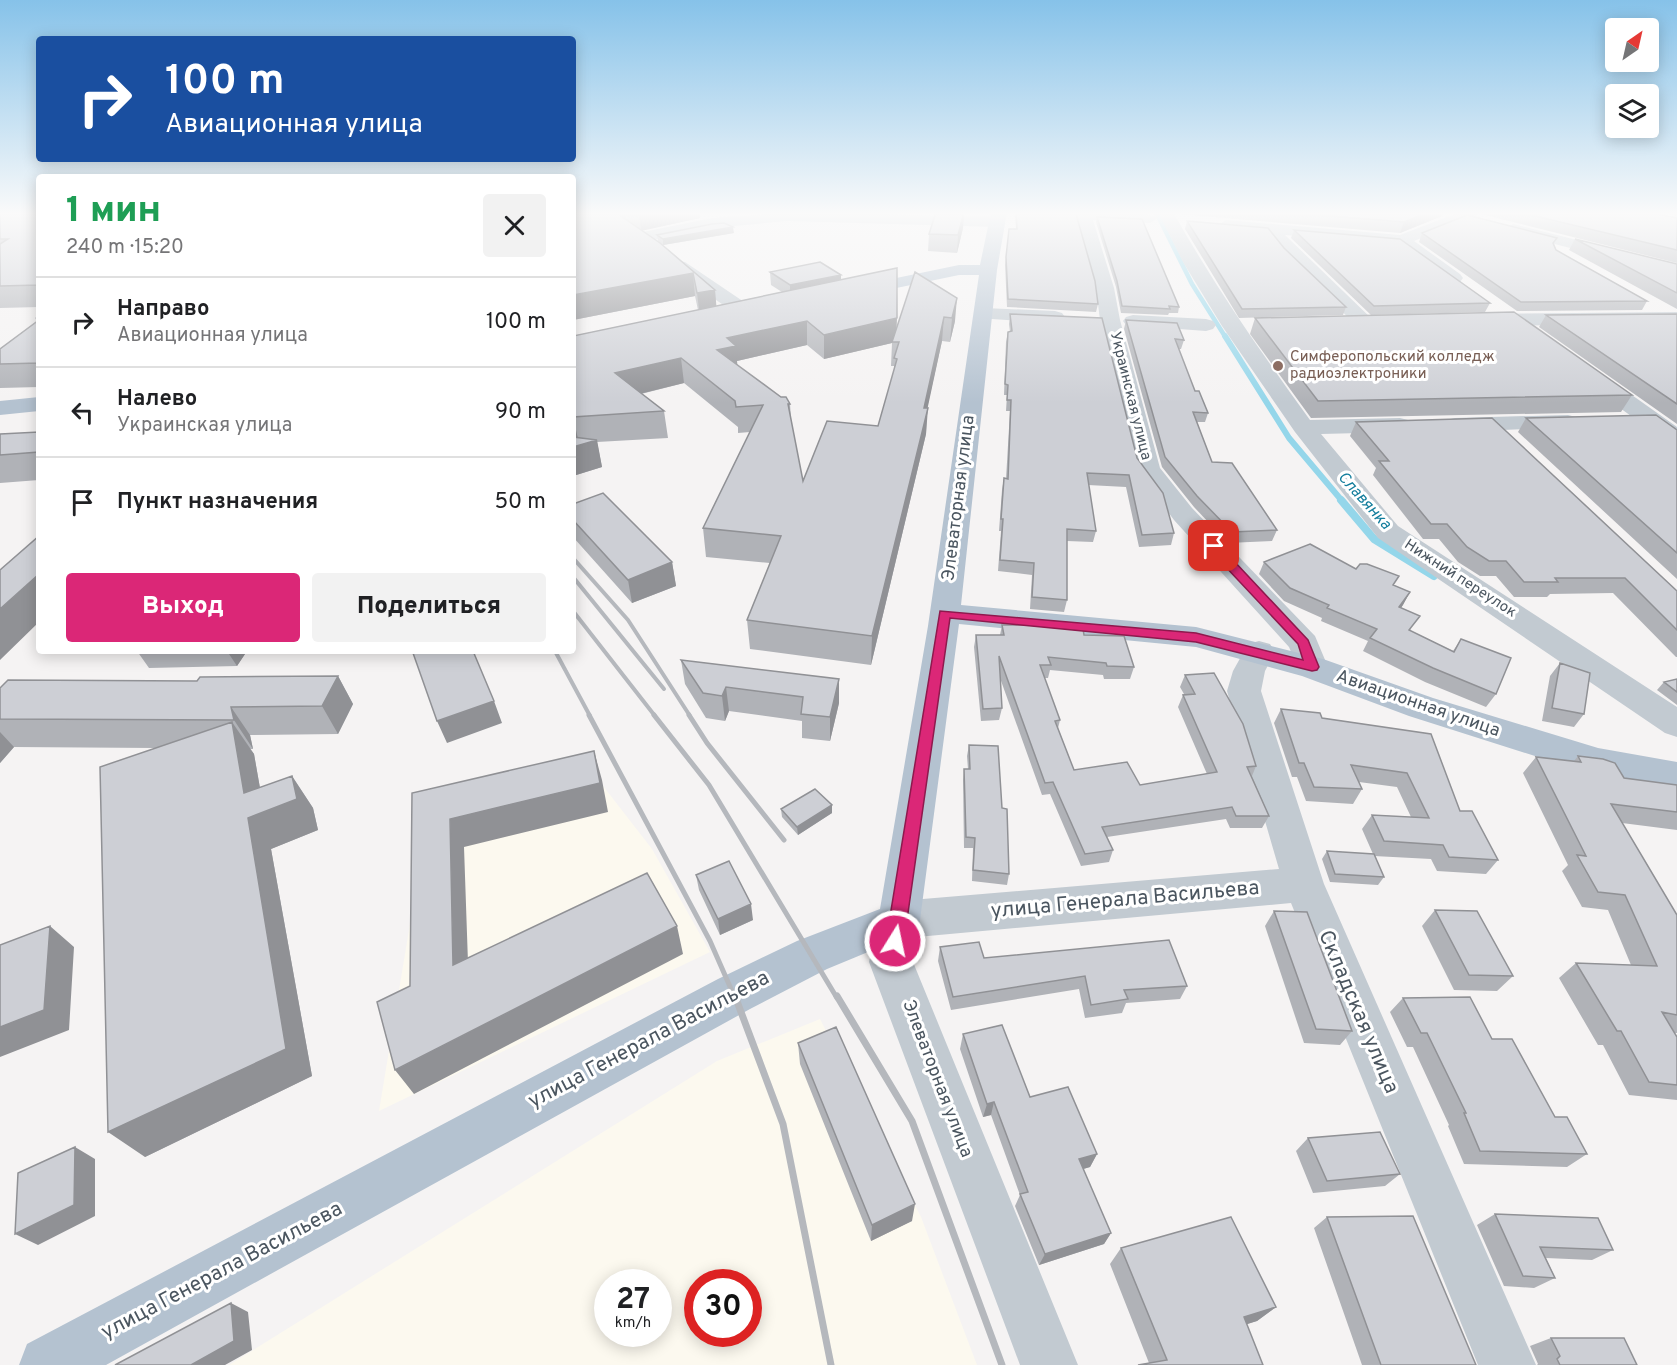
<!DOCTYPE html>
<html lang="ru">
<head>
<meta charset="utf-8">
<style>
  body { margin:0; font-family:Overpass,sans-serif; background:#f2f2f2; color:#202124; height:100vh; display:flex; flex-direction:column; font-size:22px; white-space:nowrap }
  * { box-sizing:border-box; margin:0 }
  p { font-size:20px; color:#757577 }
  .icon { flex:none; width:33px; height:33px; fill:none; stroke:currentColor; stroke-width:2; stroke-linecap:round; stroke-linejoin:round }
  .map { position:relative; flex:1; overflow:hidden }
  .panel { position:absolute; left:36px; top:174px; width:540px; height:480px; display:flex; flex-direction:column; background:#fff; border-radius:6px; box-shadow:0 3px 15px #0003 }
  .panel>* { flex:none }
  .guide { position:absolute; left:36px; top:36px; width:540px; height:126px; border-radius:6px; box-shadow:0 3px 15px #0003; background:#1a4fa0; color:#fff; overflow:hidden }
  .needle { width:39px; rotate:34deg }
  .buttons { position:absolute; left:1605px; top:18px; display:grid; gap:12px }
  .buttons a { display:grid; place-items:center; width:54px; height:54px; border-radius:6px; background:#fff; box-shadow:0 3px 15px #0003; font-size:30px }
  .speed { position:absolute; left:594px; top:1269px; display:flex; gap:12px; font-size:30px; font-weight:700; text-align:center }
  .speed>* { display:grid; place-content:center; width:78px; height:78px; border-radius:50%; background:#fff; box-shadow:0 3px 15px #0003; line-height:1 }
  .speed small { font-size:15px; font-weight:400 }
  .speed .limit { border:9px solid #d22; background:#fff; color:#111 }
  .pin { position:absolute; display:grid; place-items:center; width:51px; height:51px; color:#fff; margin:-26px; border-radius:12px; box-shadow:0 3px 9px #0006 }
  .me { position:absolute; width:66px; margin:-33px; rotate:10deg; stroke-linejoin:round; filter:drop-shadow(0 0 4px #0008) }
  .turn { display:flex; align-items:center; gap:21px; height:126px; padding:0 30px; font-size:27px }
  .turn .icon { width:78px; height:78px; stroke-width:2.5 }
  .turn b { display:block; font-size:42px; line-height:51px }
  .round { display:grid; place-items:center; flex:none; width:63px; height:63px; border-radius:6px; background:#f2f2f2 }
  .head { display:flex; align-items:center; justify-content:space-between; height:102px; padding:0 30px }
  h1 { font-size:36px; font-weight:800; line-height:45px; color:#1e9e55 }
  .cta { display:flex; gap:12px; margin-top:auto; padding:12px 30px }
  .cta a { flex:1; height:69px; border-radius:6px; background:#db2777; color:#fff; font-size:24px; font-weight:800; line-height:69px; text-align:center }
  .cta a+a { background:#f2f2f2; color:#202124 }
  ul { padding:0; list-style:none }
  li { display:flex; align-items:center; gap:18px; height:90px; padding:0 30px; border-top:2px solid #e0e0e0 }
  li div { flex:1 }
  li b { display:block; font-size:22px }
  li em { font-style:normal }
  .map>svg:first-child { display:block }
</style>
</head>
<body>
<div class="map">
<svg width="1677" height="1365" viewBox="0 0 1677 1365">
  <rect width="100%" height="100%" fill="#f5f3f3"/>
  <path fill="#fcf9ef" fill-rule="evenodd" d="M593,773L652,849L710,952L379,1111L427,821Z
    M820,1019L921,1217L977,1365H229L717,1061ZM608,1282H658V1334H608ZM698,1282H748V1334H698Z"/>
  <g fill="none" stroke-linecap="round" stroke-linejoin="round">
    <path stroke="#94d6ea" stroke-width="4.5" d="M1156,212L1192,284L1226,338"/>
    <path stroke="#94d6ea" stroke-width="6" d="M1225,336L1289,438L1343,502"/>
    <path stroke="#94d6ea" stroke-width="8" d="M1341,500L1374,539L1434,576"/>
    <path fill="#c2cad1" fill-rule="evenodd" d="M794,212L997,217L1005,222L997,227L787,221L712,228L638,243L630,238L638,233L712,218Z
      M1014,212C1033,210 1150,209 1158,218L1150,223L1093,220L1114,288L1120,320L1160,468L1192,508L1315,636L1328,667L1323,675L1312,678L1301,675L1289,647L1174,520L1136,469L1100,320L1096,288L1077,219L1022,217Z
      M1158,212H1173C1214,285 1260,351 1310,420L1400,418L1408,420L1412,425L1408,430L1400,432L1321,434L1398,526L1677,707V737L1665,733L1378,538L1295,432L1222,326L1183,262Z
      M1460,212H1481L1478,215L1414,241L1460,274L1463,278L1460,282H1448L1398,245L1285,235L1372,319L1375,323L1372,327H1358L1283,254L1267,233L1226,230L1218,225L1226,220L1400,235Z
      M1513,224L1677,265V275L1507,232L1505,229Z
      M679,261L685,262L756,310L759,314L756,318H742L673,270L670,266L673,262Z
      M984,308L1055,311L1062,313L1065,317L1062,321L1055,323L977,318L974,314L977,310Z
      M1677,312V324L1481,326L1474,324L1471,320L1474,316L1481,314Z
      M1133,315L1206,319L1213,321L1216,325L1213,329L1206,331L1126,325L1123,321L1126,317Z
      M1590,370L1598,371L1677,427V445L1669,443L1582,381L1579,376L1582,371Z
      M1568,415L1576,417L1580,422L1576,427L1455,432L1447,430L1443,425L1447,420L1455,418Z
      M1259,641L1270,644L1275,652L1265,671L1261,691L1324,884L1536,1365H1478L1291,903L917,937L913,962L1078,1365H1020L869,962L878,920L884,907L899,901L1279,869L1227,691L1233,671L1248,644Z"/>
    <path fill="#b4c2d0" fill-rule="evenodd" d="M991,212H1007L997,270L961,605L1196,627L1323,659L1433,698L1598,748L1677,762V790L1598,776L1409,716L1302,676L1196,647L959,624L920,920L914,933L827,969L750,1009L106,1365H19L27,1344L718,979L797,941L880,909L928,626L979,275H959L853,297L847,296L844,292L847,288L853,287L959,265H980Z
      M39,397V411L0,415V401Z"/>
    <path stroke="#b5b8bd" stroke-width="4" d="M573,558L628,620L690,716
      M573,577L664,689
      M573,611L655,716
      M555,651L590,716"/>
    <path stroke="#b5b8bd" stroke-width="5" d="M589,715L710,941L735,998
      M654,715L709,785L837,998
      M689,715L707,743L784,840"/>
    <path stroke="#b5b8bd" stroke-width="7" d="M735,996L783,1124L831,1365
      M837,996L912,1121L1002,1365"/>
  </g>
  <path fill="#b0b2b7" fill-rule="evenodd" d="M0,212H39V307L0,308Z
    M573,212H700V218L642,230L658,241L657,235L734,233L663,245L715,290L716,306L782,292L771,285L770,272L841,280L896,330L915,272L955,321L950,342L942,341L927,408L926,434L871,665L750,649L747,620L770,563L706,557L703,528L750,432L738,433V427L684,383L641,394L664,411L668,438L597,442L602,467L573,476V336L698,310L695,296L573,320ZM892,343L891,366H894V370L878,426L803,481L791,420L790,404L737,365V361L807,345L824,359Z
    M936,212H967L966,214H964L963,228L957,253L928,251L929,234Z
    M1015,212H1021L1098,304L1096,312L1007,307L1005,265L1009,229H1016Z
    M1145,212H1159L1158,216Z
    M1175,212H1444L1442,216L1400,233L1177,214Z
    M1480,212H1648L1677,218V263L1481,214Z
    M1660,212H1677V216Z
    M1097,217L1179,307L1178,313H1169L1168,315L1121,313L1116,287L1096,222Z
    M1187,221L1284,248L1346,307L1343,315L1239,318L1185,229Z
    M1294,230L1490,303L1485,312L1371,315L1291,238Z
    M1422,233L1554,244L1556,250L1647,301L1642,310L1517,311L1419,242Z
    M1575,239L1677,264V309L1569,250Z
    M39,314V387L0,388V349L37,321L35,318Z
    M1010,314L1137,458L1174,533L1171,545L1139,547L1126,487L1088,485L1096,531L1093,542L1067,541V600L1064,612L1030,609L1032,575L998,571L1001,531H999L1002,490L1004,478L1006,479L1010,411H1006L1007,395H1004L1006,342L1008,332H1010L1009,324Z
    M1677,314V424L1539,327L1546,315Z
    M1255,318L1632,395L1621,412L1311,418L1250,334Z
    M1126,320L1184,340L1181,349H1178L1195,391L1208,413L1205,422H1197L1212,462L1277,530L1272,541L1228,543L1194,507L1162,467L1124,329Z
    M1526,418L1677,430V579L1518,432Z
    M1356,422L1677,591V657H1676L1613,593L1550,594L1547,597H1514L1496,576H1480L1458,562L1439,539H1423L1373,475L1376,468L1350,436Z
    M39,432V480L0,483V434Z
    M573,504L672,562L676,586L632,603L573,537Z
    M1264,562L1356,569L1410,592L1401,608L1411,631L1453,651L1461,639L1496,694L1486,707L1425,682L1363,651L1368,641L1321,621L1322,618L1284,601L1259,574Z
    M1030,621L1067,627L1084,635L1134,667L1130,679H1104L1103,675L1050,670L1048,678H1044L1060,720L1058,728L1074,770L1140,785L1207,774L1178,707L1183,695L1184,694L1180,687L1185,675L1256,766L1252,776L1269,816L1262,828H1230L1226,819L1107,837L1113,850L1109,862L1081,866L1050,794L1042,795L1000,678L1002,708L999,720L981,721L974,647L976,635H1000L1002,625H1030Z
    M137,651H247L237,666L149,668Z
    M681,660L839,703L830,741L802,738V721L729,711L725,721L706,718L685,684Z
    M1560,663L1584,714L1574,727L1542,721L1550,676Z
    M338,676L353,704L338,734L250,735L253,749H250L254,754L260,788L292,776L313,808L318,830L271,849L312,1076L145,1157L155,748L14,747L0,763V688Z
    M1677,679V705L1657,690L1664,682Z
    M1281,709L1322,718L1431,734L1460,811L1498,860L1486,874L1437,871L1431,859L1374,856L1384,877L1378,885L1330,882L1322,859L1327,851L1373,854L1362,829L1372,815L1411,817L1397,787L1359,782L1362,789L1353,804L1306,801L1297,777H1292L1274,723Z
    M969,745L1002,808L1009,874L1007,885L972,881L973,848H964L963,780L964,769H968L967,756Z
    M1578,756L1624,778L1677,785V830L1622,823L1677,915V1033H1674L1677,1037V1100L1629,1095L1603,1045H1598L1559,978L1576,963L1631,965L1608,910L1582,907L1562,871L1568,865L1523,773L1536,757L1574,761Z
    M832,805V813L798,835L782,817L781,809Z
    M696,875L753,920L720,935L699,890Z
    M1435,910L1513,976L1497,991L1454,990L1422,926Z
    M1274,911L1352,1031L1340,1045L1304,1043L1265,926Z
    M940,947L984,958L1187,986L1180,999L1126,1003L1122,1013L1085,1018L1079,989L951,1010L938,961Z
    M1403,998L1492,1039L1555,1117L1587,1154L1567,1167L1464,1164L1448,1126L1449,1125L1413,1047H1407L1390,1012Z
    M963,1034L1030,1097L1097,1154L1090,1167L1083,1169L1111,1233L1104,1244L1039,1265L1015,1206L1020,1195L991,1115L983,1117L960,1049Z
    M798,1043L912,1221L871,1241L800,1064Z
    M1308,1138L1400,1174L1385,1186L1313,1193L1296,1151Z
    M1495,1214L1613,1250L1592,1260L1546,1258L1555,1278L1534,1288L1504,1286L1477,1225Z
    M1327,1217L1476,1365H1362L1314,1228Z
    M1121,1248L1276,1307L1257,1321L1246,1324L1263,1365L1149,1363L1110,1264Z
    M1551,1338L1637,1365H1537L1538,1364L1530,1346Z"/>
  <path fill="#909195" d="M639,212H700V218L641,231Z
    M964,212L963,228L957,253L958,235Z
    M1430,212H1444L1442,216L1400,233L1404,222Z
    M733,227L734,233L663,245V239Z
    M693,273L695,296L573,320V295Z
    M841,275V287L790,298V285Z
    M715,290L717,313L700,317L697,293Z
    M957,298L955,321L950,342L952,318Z
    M944,317L942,341L925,420L928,408L926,434L871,665L872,636Z
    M897,318L896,342H892V343L824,359V335Z
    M807,321V345L737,361L738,371L717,350L727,338Z
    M681,358L684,383L619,399L615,373Z
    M573,417L579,443L597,440L602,467L573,476Z
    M672,562L676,586L632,603L628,580Z
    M39,574V622L0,660V609Z
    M1410,592L1403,605L1392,620L1399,607Z
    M227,651H247L237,666Z
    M338,676L353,704L338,734L322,706Z
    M839,679V703L830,741V717Z
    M726,687L729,711L725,721L722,696Z
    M494,701L502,723L447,743L437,721Z
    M231,707L250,735L253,749L234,720Z
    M232,722L254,754L264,811L292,776L313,808L318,830L271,849L312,1076L145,1157L108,1132L248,818L244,793Z
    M0,732L14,747L0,763Z
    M594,751L602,780L608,812L464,847L469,992L453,965L450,819Z
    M832,805V813L798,835L797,827Z
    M751,904L753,920L720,935L718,919Z
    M50,926L74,947L69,1030L0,1057V1027Z
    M677,926L683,954L414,1094L395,1070Z
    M994,1102L991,1115L983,1117L987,1104Z
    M75,1147L95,1159V1216L38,1245L15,1234Z
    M1097,1154L1090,1167L1073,1172L1079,1159Z
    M915,1204L912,1221L871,1241L872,1225Z
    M1111,1233L1104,1244L1039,1265L1045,1254Z
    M231,1303L248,1312L252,1350L225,1365H191Z
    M1276,1307L1257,1321L1226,1331L1244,1317Z"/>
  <path fill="#cdcfd5" stroke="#909195" stroke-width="1.5" d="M0,212H39V285L0,286V244L8,239H0Z
    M573,212H615L660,243L715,290L697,293L693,273L573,295Z
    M936,212H964L958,235L929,234Z
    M1016,212L1076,214L1095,281L1098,304L1008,299L1006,257L1009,229H1017Z
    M1282,212H1430L1404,222Z
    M1519,212H1648L1677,218V250Z
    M1467,215L1557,238L1553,243L1556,250L1647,301L1521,302L1422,233Z
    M1097,217L1142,219L1179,307L1169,306L1170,309L1122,306L1117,281Z
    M1187,221L1268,228L1284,248L1346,307L1242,309Z
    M724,223L733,227L663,239L657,235L712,224Z
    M1294,230L1400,239L1490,303L1374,306Z
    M1575,239L1677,264V293Z
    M820,262L841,275L790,285L770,272Z
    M897,268V318L824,335L807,321L727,338L736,346L717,350L781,397H786L790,404H788L803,481L827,421L878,426L897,359L894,358L899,342H892L915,272L957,298L952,318L944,317L924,408H928L872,636L747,620L781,536L703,528L763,405L736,407L735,401L681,358L615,373L664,411L573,417V424V336Z
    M1514,312L1632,395L1318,401L1255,318Z
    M1010,314L1102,318L1137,458L1163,493L1174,533L1142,535L1129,475L1087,473L1096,531L1067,529V600L1032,597L1034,563L1000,560L1003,519H1001L1004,478L1008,479L1011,400H1007L1008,385L1005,384L1008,332L1012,331Z
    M1677,314V404L1546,315Z
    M39,320V363L0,364V349Z
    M1126,320L1177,323L1184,340L1175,339L1195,391H1199L1208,413L1193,412L1212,462L1232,463L1277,530L1232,532L1197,496L1165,457Z
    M1656,415L1677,430V553L1526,418Z
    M1492,418L1677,591V630L1625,578H1555L1558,582H1524L1506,561H1489L1467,547L1447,524H1431L1379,461H1389L1356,422Z
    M39,432V452L0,455V434Z
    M573,437L597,440L573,447Z
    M603,493L672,562L628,580L573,520V504Z
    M39,536V574L0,609V570Z
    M1310,544L1356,569L1360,564H1367L1399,576L1393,585L1410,592L1399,607L1420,616L1409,630L1454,652L1461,639L1511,658L1496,694L1433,668L1370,638L1377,629L1327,608L1329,605L1290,588L1264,562Z
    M1030,621L1067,624V627L1083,629L1084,635L1124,636L1134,667L1107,666L1106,663L1048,657L1051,665H1040L1060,720L1055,721L1074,770L1127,762L1140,785L1217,772L1183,695L1195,694L1185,675L1214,673L1243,724L1256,766L1247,767L1269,816H1236L1232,807L1102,827L1113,850L1085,854L1053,782L1045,783L999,656L1002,708L983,709L976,635H1004L1002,625H1030Z
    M419,651H473L494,701L437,721L413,653Z
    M681,660L839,679L830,717L801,714L803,697L726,687L722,696L703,693Z
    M1560,663L1590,673L1584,714L1552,708Z
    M338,676L322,706L231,707L234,720L0,719V688L8,680L197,681L200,677Z
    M1677,679V692L1664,682Z
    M1281,709L1320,713L1322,718L1431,734L1460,811H1472L1498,860L1449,857L1443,845L1384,841L1372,815L1429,818L1407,773L1351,765L1362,789L1314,787L1304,763H1299Z
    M232,722L244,793L292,776L297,799L248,818L286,1049L108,1132L100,767Z
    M969,745L998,746L1002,808L1007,809L1009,874L973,870L975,838L966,837L964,769H970Z
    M594,751L600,783L450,819L453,965L647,873L677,926L395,1070L377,1002L410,986L412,793Z
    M1578,756L1603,759L1615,763L1624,778L1677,785V812L1611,804L1677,915V1015L1662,1012L1677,1037V1085L1649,1082L1621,1031H1617L1576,963L1657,966L1625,895L1598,892L1577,855L1586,856L1536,757L1581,762Z
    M815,789L832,805L797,827L781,809Z
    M1327,851L1374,854L1384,877L1335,874Z
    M729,861L751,904L718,919L696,875Z
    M1435,910L1477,911L1513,976L1469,975Z
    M1274,911L1307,912L1352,1031L1316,1029Z
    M50,926L44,1010L0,1027V945Z
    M1169,940L1187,986L1124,990L1128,999L1091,1005L1085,976L953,997L940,947L979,942L984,958Z
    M1470,997L1492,1039H1512L1555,1117H1567L1587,1154L1480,1151L1464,1113H1466L1427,1033H1421L1403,998Z
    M1002,1025L1030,1097L1068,1087L1097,1154L1079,1159L1111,1233L1045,1254L1020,1194L1028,1192L994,1102L987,1104L963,1034Z
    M836,1027L915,1204L872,1225L798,1043Z
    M1380,1132L1400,1174L1327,1181L1308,1138Z
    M75,1147L74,1205L15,1234L18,1173Z
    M1495,1214L1598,1218L1613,1250L1540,1247L1555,1278L1523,1276Z
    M1413,1216L1476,1365H1381L1327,1217Z
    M1231,1217L1276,1307L1244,1317L1263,1365H1138L1167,1360L1121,1248Z
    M231,1303L234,1341L191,1365H115Z
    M1551,1338H1624L1637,1365H1560L1557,1359L1560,1356Z"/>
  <linearGradient id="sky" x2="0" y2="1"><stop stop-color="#86c2e9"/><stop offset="0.53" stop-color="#fafafa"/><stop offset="1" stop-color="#fafafa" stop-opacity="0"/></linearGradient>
  <rect width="1677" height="403" fill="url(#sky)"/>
  <path fill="#db2777" stroke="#8e194d" stroke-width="1.5" d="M1214,543L1218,544L1308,640L1319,667L1317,670L1312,671L1196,642L950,618L904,941L901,947L895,949L889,947L886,941L940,611L1196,633L1303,660L1298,644L1209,549L1208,546Z"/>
  <circle fill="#8d6e63" stroke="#fff" stroke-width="2" cx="1278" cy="366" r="6"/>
  <g text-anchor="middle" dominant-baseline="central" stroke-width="6" stroke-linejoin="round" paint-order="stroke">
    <g font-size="15" fill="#785e54" stroke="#fff" text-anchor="start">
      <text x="1290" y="357">Симферопольский колледж<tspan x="1290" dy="17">радиоэлектроники</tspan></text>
    </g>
    <g font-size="15" fill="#4b5660" stroke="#fff">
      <text transform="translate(1130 396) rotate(76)">Украинская улица</text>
      <text transform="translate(1460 579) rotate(33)">Нижний переулок</text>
    </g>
    <g font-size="16" font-style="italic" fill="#127d9c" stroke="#fff">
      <text transform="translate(1364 501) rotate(48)">Славянка</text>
    </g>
    <g font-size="18" fill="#4b5660" stroke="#fff">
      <text transform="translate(959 498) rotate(-83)">Элеваторная улица</text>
      <text transform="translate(1418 704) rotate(19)">Авиационная улица</text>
      <text transform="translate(937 1079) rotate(69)">Элеваторная улица</text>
    </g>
    <g font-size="21" fill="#4b5660" stroke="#fff">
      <text transform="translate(1125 900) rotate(-5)">улица Генерала Васильева</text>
      <text transform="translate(1358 1012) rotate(67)">Складская улица</text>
      <text transform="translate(649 1040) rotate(-28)">улица Генерала Васильева</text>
      <text transform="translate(222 1271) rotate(-28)">улица Генерала Васильева</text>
    </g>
  </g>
</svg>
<div class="buttons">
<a><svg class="needle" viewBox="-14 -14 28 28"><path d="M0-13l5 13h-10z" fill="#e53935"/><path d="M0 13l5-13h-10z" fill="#757577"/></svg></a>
<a><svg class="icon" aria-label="layers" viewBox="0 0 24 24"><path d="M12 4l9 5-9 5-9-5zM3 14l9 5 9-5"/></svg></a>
</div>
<div class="speed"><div>27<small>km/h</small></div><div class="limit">30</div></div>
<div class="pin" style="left:1214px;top:546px;background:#d93025"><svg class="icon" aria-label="arrive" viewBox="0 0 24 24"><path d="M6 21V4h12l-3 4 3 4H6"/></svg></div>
<svg class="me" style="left:895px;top:941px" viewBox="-20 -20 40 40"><circle r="17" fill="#db2777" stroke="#fff" stroke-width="3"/><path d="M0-11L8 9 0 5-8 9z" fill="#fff"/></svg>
<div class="guide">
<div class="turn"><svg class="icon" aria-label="right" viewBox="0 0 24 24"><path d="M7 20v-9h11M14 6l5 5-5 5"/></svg><div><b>100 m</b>Авиационная улица</div></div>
</div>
<section class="panel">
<div class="head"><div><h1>1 мин</h1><p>240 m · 15:20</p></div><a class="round"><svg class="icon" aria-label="close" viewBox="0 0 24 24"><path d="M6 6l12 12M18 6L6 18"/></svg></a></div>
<ul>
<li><svg class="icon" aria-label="right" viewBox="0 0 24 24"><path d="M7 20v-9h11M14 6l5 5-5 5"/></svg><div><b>Направо</b><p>Авиационная улица</p></div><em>100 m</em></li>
<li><svg class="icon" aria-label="left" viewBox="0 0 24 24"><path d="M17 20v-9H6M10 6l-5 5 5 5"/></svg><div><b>Налево</b><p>Украинская улица</p></div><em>90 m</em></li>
<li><svg class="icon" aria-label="arrive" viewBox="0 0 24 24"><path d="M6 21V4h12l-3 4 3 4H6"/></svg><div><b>Пункт назначения</b></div><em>50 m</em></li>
</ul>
<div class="cta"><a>Выход</a><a>Поделиться</a></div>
</section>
</div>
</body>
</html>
